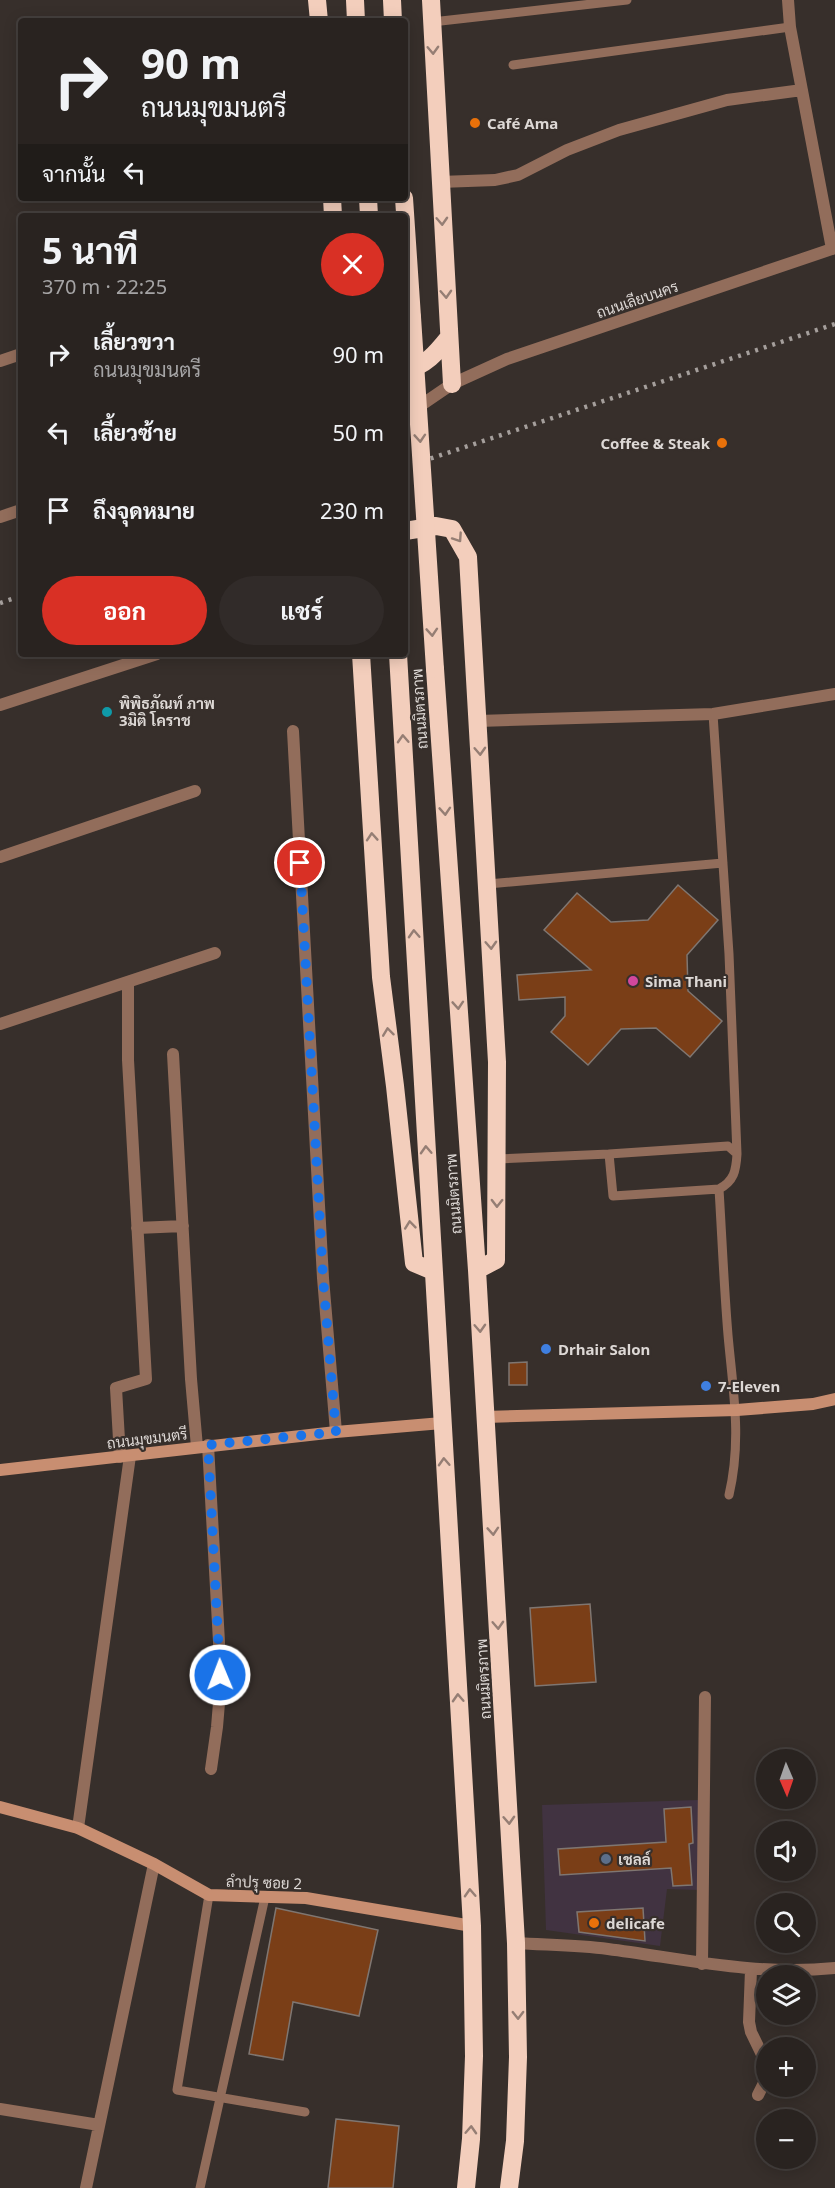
<!DOCTYPE html>
<html lang="th">
<head>
<meta charset="utf-8">
<style>
  body { margin:0; font-family:"Noto Sans",Sarabun,sans-serif; background:#312b29; color:#f1f3f6; height:100vh; display:flex; flex-direction:column; font-size:22px; white-space:nowrap }
  * { box-sizing:border-box; margin:0 }
  p { font-size:20px; color:#a5a4a5 }
  .icon { flex:none; width:33px; height:33px; fill:none; stroke:currentColor; stroke-width:2; stroke-linecap:round; stroke-linejoin:round }
  .map { position:relative; flex:1; overflow:hidden }
  .sheet { position:absolute; left:18px; top:213px; width:390px; height:444px; display:flex; flex-direction:column; background:#292320; border-radius:6px; box-shadow:0 3px 15px #0003,0 0 0 2px #45403e }
  .sheet>* { flex:none }
  .guide { position:absolute; left:18px; top:18px; width:390px; height:183px; border-radius:6px; box-shadow:0 3px 15px #0003,0 0 0 2px #45403e; background:#292320; color:#f1f3f6; overflow:hidden }
  .needle { width:39px; rotate:178deg }
  .tools { position:absolute; left:756px; top:1749px; display:grid; gap:12px }
  .tools a { display:grid; place-items:center; width:60px; height:60px; border-radius:50%; background:#292320; box-shadow:0 3px 15px #0003,0 0 0 2px #45403e; font-size:30px }
  .pin { position:absolute; display:grid; place-items:center; width:51px; height:51px; color:#fff; margin:-26px; border:3px solid #fff; border-radius:50%; box-shadow:0 2px 6px #0007 }
  .me { position:absolute; width:66px; margin:-33px; rotate:359deg; stroke-linejoin:round; filter:drop-shadow(0 0 4px #0008) }
  .turn { display:flex; align-items:center; gap:21px; height:126px; padding:0 24px; font-size:27px }
  .turn .icon { width:78px; height:78px; stroke-width:2.5 }
  .turn b { display:block; font-size:42px; line-height:51px }
  .then { display:flex; align-items:center; height:57px; padding:0 24px; background:#0003; gap:12px; font-size:22px }
  .round { display:grid; place-items:center; flex:none; width:63px; height:63px; border-radius:32px; background:#312b29 }
  .overview { display:flex; align-items:center; justify-content:space-between; height:102px; padding:0 24px }
  h1 { font-size:36px; font-weight:700; line-height:45px }
  .primary-button { display:flex; gap:12px; margin-top:auto; padding:12px 24px }
  .primary-button a { flex:1; height:69px; border-radius:36px; background:#d93025; color:#fff; font-size:24px; font-weight:700; line-height:69px; text-align:center }
  .primary-button a+a { background:#312b29; color:#f1f3f6 }
  ul { padding:0; list-style:none }
  li { display:flex; align-items:center; gap:18px; height:78px; padding:0 24px }
  li div { flex:1 }
  li b { display:block; font-size:22px }
  li em { font-style:normal }
  .map>svg:first-child { display:block }
</style>
</head>
<body>
<div class="map">
<svg width="835" height="2188" viewBox="0 0 835 2188">
  <rect width="100%" height="100%" fill="#372f2b"/>
  <path fill="#413341" d="M698,1800V1890L667,1889L660,1946L546,1930L542,1805Z"/>
  <path fill="#7a3e17" stroke="#7f7671" stroke-width="1.5" d="M678,885L718,920L687,955L688,991L722,1021L690,1057L656,1028L621,1029L588,1065L551,1032L565,1016V997L519,1000L517,975L591,970L544,930L577,893L611,922L648,920Z
    M527,1362V1385H509V1363Z
    M590,1604L596,1682L535,1686L530,1608Z
    M691,1807L693,1843L689,1844L692,1885L673,1886L671,1868L560,1875L558,1849L666,1842L664,1809Z
    M276,1908L378,1930L359,2016L293,2002L283,2060L249,2054Z
    M643,1908L645,1941L579,1932L577,1912Z
    M336,2119L399,2126L393,2188H328Z"/>
  <g fill="none" stroke-linecap="round" stroke-linejoin="round">
    <path stroke="#926d5b" stroke-width="9" d="M432,22L627,0
      M513,65L790,27
      M713,714L729,954L737,1154
      M488,884L723,863
      M609,1154L728,1146L737,1154C736,1171 734,1181 719,1189
      M497,1159L609,1154L613,1196L719,1189C722,1238 724,1287 728,1335C733,1391 742,1439 729,1495
      M209,1895L177,2090L305,2112
      M200,2188L265,1897"/>
    <path stroke="#926d5b" stroke-width="12" d="M788,0L790,27L832,249
      M440,182L495,180L518,175L567,150L619,130L727,100L802,90
      M0,361L21,354
      M405,412H411L452,384L507,359L835,248
      M0,517L21,510
      M0,705L157,654
      M478,721L713,714L835,694
      M293,731L323,1278L336,1432
      M0,857L195,791
      M0,1024L215,953
      M173,1054L191,1379L197,1447
      M137,1228L183,1226
      M208,1445L219,1642L220,1691L217,1727L211,1769
      M120,1457L116,1388L146,1379L128,1060V983
      M78,1828L130,1456
      M516,1943C547,1945 578,1945 608,1949C685,1959 756,1976 835,1968
      M702,1964L705,1697
      M751,1970L749,2022L751,2032L766,2063
      M758,2095L766,2079
      M0,2109L99,2125
      M86,2188L154,1864"/>
    <path stroke="#c88e71" stroke-width="12" d="M485,1417L737,1410L813,1404L835,1399
      M0,1470L336,1432L442,1423
      M0,1807L78,1828L154,1864L209,1895L306,1898L472,1926"/>
    <path stroke="#f3cebc" stroke-width="18" d="M317,0L319,21
      M355,0L356,21
      M392,0L393,21
      M431,0L452,384
      M332,198L333,216
      M368,198L369,216
      M404,198L412,317
      M405,370C425,367 437,352 449,337
      M405,531L436,526L452,529L468,557L497,1062L496,1260L477,1270
      M361,654L381,977L395,1086L414,1263L433,1271
      M398,654L472,1926L474,2056L471,2139L466,2188
      M435,669L477,1270L516,1943L518,2057L515,2141L509,2188"/>
    <path stroke="#a59f9c" stroke-width="4.5" stroke-dasharray="3 6" stroke-linecap="butt" d="M405,467L835,324
      M0,603L21,596"/>
    <path stroke="#f3cebc" stroke-width="18" d="M412,317L435,669"/>
  </g>
  <defs><path id="oneway-chevron" d="M-2-3.5L2.5 0L-2 3.5" fill="none" stroke-width="1.6" stroke-linecap="round" stroke-linejoin="round" transform="scale(1.5)"/></defs>
  <g stroke="#957e74">
    <use href="#oneway-chevron" transform="translate(433 50) rotate(88)"/>
    <use href="#oneway-chevron" transform="translate(442 221) rotate(87)"/>
    <use href="#oneway-chevron" transform="translate(446 294) rotate(87)"/>
    <use href="#oneway-chevron" transform="translate(420 438) rotate(86)"/>
    <use href="#oneway-chevron" transform="translate(458 538) rotate(56)"/>
    <use href="#oneway-chevron" transform="translate(432 632) rotate(86)"/>
    <use href="#oneway-chevron" transform="translate(403 739) rotate(-93)"/>
    <use href="#oneway-chevron" transform="translate(480 751) rotate(87)"/>
    <use href="#oneway-chevron" transform="translate(445 811) rotate(86)"/>
    <use href="#oneway-chevron" transform="translate(372 837) rotate(-94)"/>
    <use href="#oneway-chevron" transform="translate(414 934) rotate(-93)"/>
    <use href="#oneway-chevron" transform="translate(491 945) rotate(87)"/>
    <use href="#oneway-chevron" transform="translate(458 1005) rotate(86)"/>
    <use href="#oneway-chevron" transform="translate(388 1032) rotate(-97)"/>
    <use href="#oneway-chevron" transform="translate(426 1150) rotate(-93)"/>
    <use href="#oneway-chevron" transform="translate(497 1203) rotate(91)"/>
    <use href="#oneway-chevron" transform="translate(410 1225) rotate(-96)"/>
    <use href="#oneway-chevron" transform="translate(480 1328) rotate(87)"/>
    <use href="#oneway-chevron" transform="translate(444 1462) rotate(-93)"/>
    <use href="#oneway-chevron" transform="translate(493 1531) rotate(86)"/>
    <use href="#oneway-chevron" transform="translate(498 1625) rotate(87)"/>
    <use href="#oneway-chevron" transform="translate(458 1698) rotate(-93)"/>
    <use href="#oneway-chevron" transform="translate(509 1820) rotate(87)"/>
    <use href="#oneway-chevron" transform="translate(470 1893) rotate(-93)"/>
    <use href="#oneway-chevron" transform="translate(518 2015) rotate(89)"/>
    <use href="#oneway-chevron" transform="translate(471 2130) rotate(-87)"/>
  </g>
  <g fill="none" stroke-linecap="round" stroke-linejoin="round">
    <path stroke="#1a73e8" stroke-width="10" stroke-dasharray="0 18" d="M220,1675L208,1445L336,1432L323,1278L300,863"/>
  </g>
  <g fill="#e8710a" stroke="#372f2b" stroke-width="2">
    <circle cx="475" cy="123" r="6"/>
    <circle cx="722" cy="443" r="6"/>
    <circle cx="594" cy="1923" r="6"/>
  </g>
  <circle fill="#0f9aa8" stroke="#372f2b" stroke-width="2" cx="107" cy="712" r="6"/>
  <circle fill="#d1479c" stroke="#372f2b" stroke-width="2" cx="633" cy="981" r="6"/>
  <g fill="#3f7fe0" stroke="#372f2b" stroke-width="2">
    <circle cx="546" cy="1349" r="6"/>
    <circle cx="706" cy="1386" r="6"/>
  </g>
  <circle fill="#5c6f8a" stroke="#372f2b" stroke-width="2" cx="606" cy="1859" r="6"/>
  <g text-anchor="middle" dominant-baseline="central" stroke-width="4.5" stroke-linejoin="round" paint-order="stroke">
    <g font-size="15" font-weight="bold" fill="#ddd8d5" stroke="#372f2b" text-anchor="start">
      <text x="487" y="123">Café Ama</text>
      <text x="710" y="443" text-anchor="end">Coffee &amp; Steak</text>
      <text x="119" y="703">พิพิธภัณท์ ภาพ<tspan x="119" dy="17">3มิติ โคราช</tspan></text>
      <text x="645" y="981">Sima Thani</text>
      <text x="558" y="1349">Drhair Salon</text>
      <text x="718" y="1386">7-Eleven</text>
      <text x="618" y="1859">เชลล์</text>
      <text x="606" y="1923">delicafe</text>
    </g>
    <g font-size="15" fill="#ddd8d5" stroke="#372f2b">
      <text transform="translate(637 299) rotate(-19)">ถนนเลียบนคร</text>
      <text transform="translate(419 709) rotate(-94)">ถนนมิตรภาพ</text>
      <text transform="translate(453 1194) rotate(-94)">ถนนมิตรภาพ</text>
      <text transform="translate(147 1438) rotate(-7)">ถนนมุขมนตรี</text>
      <text transform="translate(483 1679) rotate(-93)">ถนนมิตรภาพ</text>
      <text transform="translate(264 1882) rotate(2)">ลำปรุ ซอย 2</text>
    </g>
  </g>
</svg>
<div class="tools">
<a><svg class="needle" viewBox="-14 -14 28 28"><path d="M0-13l5 13h-10z" fill="#e53935"/><path d="M0 13l5-13h-10z" fill="#a5a4a5"/></svg></a>
<a><svg class="icon" aria-label="sound" viewBox="0 0 24 24"><path d="M4 9h4l5-4v14l-5-4H4zM17 9q2 3 0 6"/></svg></a>
<a><svg class="icon" aria-label="search" viewBox="0 0 24 24"><circle cx="10" cy="10" r="6"/><path d="M15 15l6 6"/></svg></a>
<a><svg class="icon" aria-label="layers" viewBox="0 0 24 24"><path d="M12 4l9 5-9 5-9-5zM3 14l9 5 9-5"/></svg></a>
<a>+</a>
<a>−</a>
</div>
<div class="pin" style="left:300px;top:863px;background:#d93025"><svg class="icon" aria-label="arrive" viewBox="0 0 24 24"><path d="M6 21V4h12l-3 4 3 4H6"/></svg></div>
<svg class="me" style="left:220px;top:1675px" viewBox="-20 -20 40 40"><circle r="17" fill="#1a73e8" stroke="#fff" stroke-width="3"/><path d="M0-11L8 9 0 5-8 9z" fill="#fff"/></svg>
<div class="guide">
<div class="turn"><svg class="icon" aria-label="right" viewBox="0 0 24 24"><path d="M7 20v-9h11M14 6l5 5-5 5"/></svg><div><b>90 m</b>ถนนมุขมนตรี</div></div>
<div class="then">จากนั้น<svg class="icon" aria-label="left" viewBox="0 0 24 24"><path d="M17 20v-9H6M10 6l-5 5 5 5"/></svg></div>
</div>
<section class="sheet">
<div class="overview"><div><h1>5 นาที</h1><p>370 m · 22:25</p></div><a class="round" style="background:#d93025;color:#fff"><svg class="icon" aria-label="close" viewBox="0 0 24 24"><path d="M6 6l12 12M18 6L6 18"/></svg></a></div>
<ul>
<li><svg class="icon" aria-label="right" viewBox="0 0 24 24"><path d="M7 20v-9h11M14 6l5 5-5 5"/></svg><div><b>เลี้ยวขวา</b><p>ถนนมุขมนตรี</p></div><em>90 m</em></li>
<li><svg class="icon" aria-label="left" viewBox="0 0 24 24"><path d="M17 20v-9H6M10 6l-5 5 5 5"/></svg><div><b>เลี้ยวซ้าย</b></div><em>50 m</em></li>
<li><svg class="icon" aria-label="arrive" viewBox="0 0 24 24"><path d="M6 21V4h12l-3 4 3 4H6"/></svg><div><b>ถึงจุดหมาย</b></div><em>230 m</em></li>
</ul>
<div class="primary-button"><a>ออก</a><a>แชร์</a></div>
</section>
</div>
</body>
</html>
